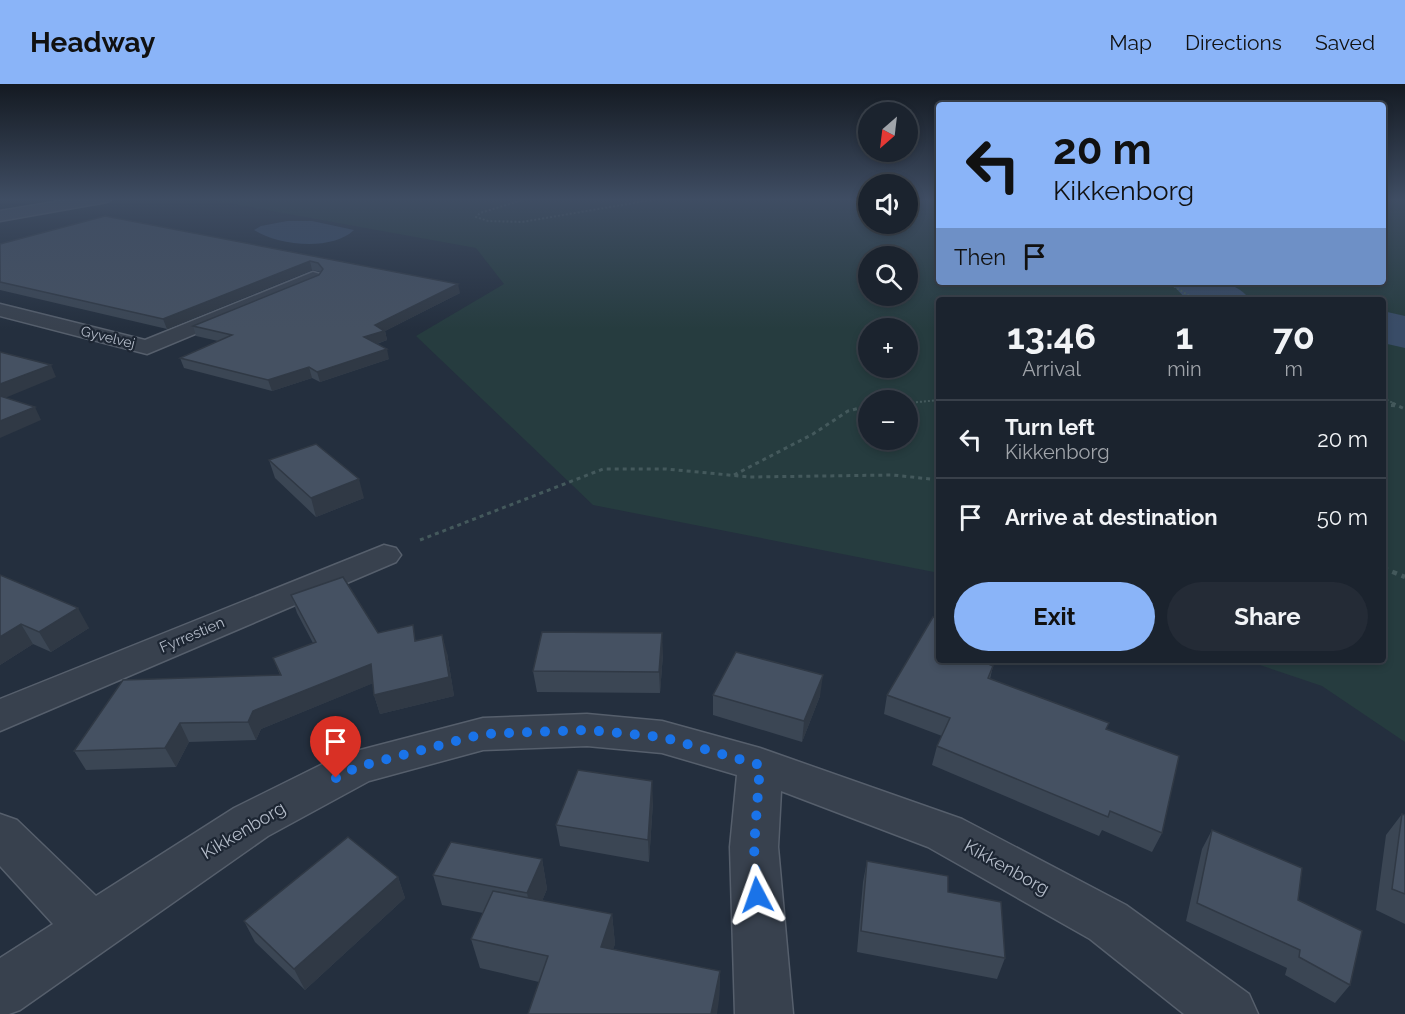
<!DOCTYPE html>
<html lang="en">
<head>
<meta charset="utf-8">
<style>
  body { margin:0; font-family:Raleway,sans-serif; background:#242b36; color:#f1f3f6; height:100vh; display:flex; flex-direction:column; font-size:22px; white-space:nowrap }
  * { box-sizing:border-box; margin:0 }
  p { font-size:20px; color:#a0a4aa }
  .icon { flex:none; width:33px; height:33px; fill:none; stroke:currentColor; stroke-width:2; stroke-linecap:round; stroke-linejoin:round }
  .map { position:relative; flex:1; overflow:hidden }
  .panel { position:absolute; left:936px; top:213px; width:450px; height:366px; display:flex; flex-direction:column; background:#1b232e; border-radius:6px; box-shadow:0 3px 9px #0003,0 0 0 2px #39404a }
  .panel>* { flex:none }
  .guide { position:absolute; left:936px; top:18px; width:450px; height:183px; border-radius:6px; box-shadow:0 3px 9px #0003,0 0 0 2px #39404a; background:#8ab4f8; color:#111; overflow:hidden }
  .needle { width:39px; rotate:208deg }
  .fabs { position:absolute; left:858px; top:18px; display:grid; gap:12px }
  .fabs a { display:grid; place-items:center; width:60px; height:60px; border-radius:50%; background:#1b232e; box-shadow:0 3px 9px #0003,0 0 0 2px #39404a; font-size:30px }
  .pin { position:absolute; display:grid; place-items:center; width:51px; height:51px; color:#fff; margin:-62px -26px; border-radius:50% 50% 50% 0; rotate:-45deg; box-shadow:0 0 6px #0007 }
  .pin .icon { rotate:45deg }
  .me { position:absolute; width:66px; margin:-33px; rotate:356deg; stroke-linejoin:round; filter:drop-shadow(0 0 4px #0008) }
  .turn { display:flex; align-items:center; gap:21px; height:126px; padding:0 18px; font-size:27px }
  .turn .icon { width:78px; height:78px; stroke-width:2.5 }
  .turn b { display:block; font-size:42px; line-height:51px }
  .then { display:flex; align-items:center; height:57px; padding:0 18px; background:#0003; gap:12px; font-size:22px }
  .eta { display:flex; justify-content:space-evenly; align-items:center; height:102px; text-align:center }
  .eta b { font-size:36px; font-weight:700; line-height:42px }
  .cta { display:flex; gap:12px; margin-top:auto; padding:12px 18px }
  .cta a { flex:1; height:69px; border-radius:36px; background:#8ab4f8; color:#111; font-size:24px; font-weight:700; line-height:69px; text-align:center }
  .cta a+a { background:#242b36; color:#f1f3f6 }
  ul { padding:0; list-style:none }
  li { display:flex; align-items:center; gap:18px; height:78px; padding:0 18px; border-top:2px solid #39404a }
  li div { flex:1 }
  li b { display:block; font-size:22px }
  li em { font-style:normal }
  header { display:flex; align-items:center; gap:36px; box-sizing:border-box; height:84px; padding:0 30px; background:#8ab4f8; color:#111 }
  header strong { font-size:28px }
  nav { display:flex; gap:33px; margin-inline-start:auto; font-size:21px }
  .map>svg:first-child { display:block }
</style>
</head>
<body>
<header>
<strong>Headway</strong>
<nav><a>Map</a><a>Directions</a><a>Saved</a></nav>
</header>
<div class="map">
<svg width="1405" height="930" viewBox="0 0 1405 930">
  <rect width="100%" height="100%" fill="#242f3e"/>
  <path fill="#263c3f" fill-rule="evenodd" d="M201,114H868V140H908V114H939V198H1383V114H1405V658L1322,602L1245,576H1383V216H939V489L593,421L416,252L504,200L476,164ZM868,172H908V212H868ZM868,244H908V284H868ZM868,316H908V356H868Z"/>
  <path fill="#394c67" d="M287,137H312L354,146C332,167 279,162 254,146L261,142Z"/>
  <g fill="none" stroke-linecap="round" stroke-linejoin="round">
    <path fill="#394c67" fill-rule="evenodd" d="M1170,198C1198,198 1233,191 1250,216H1187Z
      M1383,227L1405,232V264L1383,259Z"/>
    <defs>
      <path id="street" d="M313,188L320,190L323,194L320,198L147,270L0,232V220L145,256Z
        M384,461L396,464L401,471L396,478L0,647V615Z
        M587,630L662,637L760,664L962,735L1126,821L1249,910L1258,930H1184L1090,855L928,763L781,707L778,763L793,930H735L730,763L737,691L662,669L587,662L483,666L369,697L268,752L20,926L9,930H0V874L53,840L0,782V730L17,736L96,812L234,724L341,671L483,634Z"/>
      <path id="secondary" d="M78,114H114L107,118L0,137V127Z"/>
    </defs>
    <use href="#street" stroke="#565f6c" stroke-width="3"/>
    <use href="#secondary" stroke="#565f6c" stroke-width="3"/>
    <path stroke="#44595c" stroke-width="2" stroke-dasharray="2 2" stroke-linecap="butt" d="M529,114L480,129L476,133L488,137L522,138L663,114
      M1167,198L1196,216
      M1383,314L1395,320
      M908,319L939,316"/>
    <path stroke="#44595c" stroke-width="3" stroke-dasharray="4 4" stroke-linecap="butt" d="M908,319H912
      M1392,319L1405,325
      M1383,321L1397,322
      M734,391L813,350L848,327L868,322
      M420,456L603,385H666L750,393L893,391L939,396"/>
    <path stroke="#44595c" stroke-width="4.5" stroke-dasharray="5 5" stroke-linecap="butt" d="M1383,484L1405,493"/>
    <use href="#street" fill="#38414e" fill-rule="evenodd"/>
    <use href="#secondary" fill="#465061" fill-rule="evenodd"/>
  </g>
  <path fill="#3b4654" d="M105,132L460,209L385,247L387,256L377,260L389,275L320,298L312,294L272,307L184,284L180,274L218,257L196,252L193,242L319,191L321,188L312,186L167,245L0,206V160Z
    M269,376L364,414L316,433L275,394Z
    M0,491L89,544L51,568L33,560L0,581Z
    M291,511L378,549L417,556L447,569L454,612L380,630L374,611L373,599L261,645L256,656L189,658L176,683L86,686L74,667L280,591L273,574L313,559L297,529Z
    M663,570L660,609L537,608L533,587Z
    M982,578L993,582L990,595L1106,645L1162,749L1152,768L1102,746L1099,752L932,681L937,662L942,652L884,630L887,611Z
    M713,611L820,612L802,658L713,631Z
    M653,718L649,778L560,762L556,741Z
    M1402,730L1405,731V840L1376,826L1386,751Z
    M1212,746L1298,816L1350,901L1335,919L1285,891L1287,884L1186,837L1202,765Z
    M542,775L547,805L542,817L612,830L615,860L613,865L720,887L719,916L539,898L480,884L471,855L483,829L442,821L433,791Z
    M867,777L948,808L1005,874L997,895L857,868L863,798Z
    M398,793L405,814L305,906L255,858L244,837Z"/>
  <path fill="#303945" d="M310,177L312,186L167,245L163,235Z
    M458,200L460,209L385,247L387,256L367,263L364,253L375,241Z
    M387,265L389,275L320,298L317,288Z
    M51,281L56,293L0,316V300Z
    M309,283L312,294L272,307L268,296Z
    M35,323L41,336L0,354V337Z
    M359,395L364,414L316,433L311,414Z
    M78,524L89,544L51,568L39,548Z
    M21,540L33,560L0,581V553Z
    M662,549L663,570L660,609L659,588Z
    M442,551L447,569L454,612L380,630L374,611Z
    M371,580L376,598L261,645L256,656L248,638L253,627Z
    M823,591L820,612L802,658L804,637Z
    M180,639L189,658L176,683L165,664Z
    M652,697L653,718L649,778L648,756Z
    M542,775L547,805L533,839L527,809Z
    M398,793L405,814L305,906L294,885Z
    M612,830L615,860L605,892L601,863Z
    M720,887L719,916L717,930H711Z"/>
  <path fill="#455162" stroke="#303945" stroke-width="1.5" d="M105,132L458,200L375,241L384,247L364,253L387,265L317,288L309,283L268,296L180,274L232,251L193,242L319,191L323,185L318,179L310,177L163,235L0,198V160Z
    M0,268L51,281L0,300Z
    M0,312L35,323L0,337Z
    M316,360L359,395L311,414L269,376Z
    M0,491L78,524L39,548L21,540L0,553Z
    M343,493L378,549L413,541L415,557L442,551L449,593L374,611L371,580L253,627L248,638L180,639L165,664L74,667L123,596L281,591L273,574L316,558L291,511Z
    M933,533L939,535V576H979L993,582L988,594L1109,639L1106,645L1179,672L1162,749L1110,727L1108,733L937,662L950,634L887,611Z
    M542,548L662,549L659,588L533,587Z
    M736,568L823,591L804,637L713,611Z
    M578,686L652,697L648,756L556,741Z
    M1402,730L1405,731V810L1392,805Z
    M1212,746L1302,784L1298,816L1362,847L1350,901L1299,873L1300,866L1197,819Z
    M348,753L398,793L294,885L244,837Z
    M451,758L542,775L527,809L433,791Z
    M867,777L948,792V808L1001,818L1005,874L861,847Z
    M493,807L612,830L601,863L720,887L711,930H528L548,872L471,855Z"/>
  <linearGradient id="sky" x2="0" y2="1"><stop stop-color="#141a22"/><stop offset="0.47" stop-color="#3f4d63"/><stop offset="1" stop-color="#3f4d63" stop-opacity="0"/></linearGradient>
  <rect width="1405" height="245" fill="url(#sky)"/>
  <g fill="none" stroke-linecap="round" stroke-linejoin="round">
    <path stroke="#1a73e8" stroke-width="10" stroke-dasharray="0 18" d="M336,694L357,683L483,650L587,646L662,653L760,681L754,763L757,811"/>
  </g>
  <g text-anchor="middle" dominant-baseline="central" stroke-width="4.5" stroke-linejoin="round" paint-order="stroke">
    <g font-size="14" fill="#b4bcc9" stroke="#1d2633">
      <text transform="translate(108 253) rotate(14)">Gyvelvej</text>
    </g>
    <g font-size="15" fill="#b4bcc9" stroke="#1d2633">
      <text transform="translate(192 551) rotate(-23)">Fyrrestien</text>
    </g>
    <g font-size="18" fill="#b4bcc9" stroke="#1d2633">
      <text transform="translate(243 746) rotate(-31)">Kikkenborg</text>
      <text transform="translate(1007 783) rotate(29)">Kikkenborg</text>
    </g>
  </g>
</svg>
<div class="fabs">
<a><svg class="needle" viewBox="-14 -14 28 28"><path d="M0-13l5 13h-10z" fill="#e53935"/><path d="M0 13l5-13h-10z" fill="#a0a4aa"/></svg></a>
<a><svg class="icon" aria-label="sound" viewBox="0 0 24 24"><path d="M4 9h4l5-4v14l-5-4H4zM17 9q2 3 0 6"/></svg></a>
<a><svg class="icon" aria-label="search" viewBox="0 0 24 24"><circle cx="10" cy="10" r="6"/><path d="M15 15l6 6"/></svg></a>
<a>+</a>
<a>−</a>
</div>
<div class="pin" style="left:336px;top:694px;background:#d93025"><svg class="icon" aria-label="arrive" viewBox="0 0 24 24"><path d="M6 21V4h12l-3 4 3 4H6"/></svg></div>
<svg class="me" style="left:757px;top:811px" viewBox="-20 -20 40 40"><path d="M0-17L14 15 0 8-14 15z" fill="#1a73e8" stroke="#fff" stroke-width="4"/></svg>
<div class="guide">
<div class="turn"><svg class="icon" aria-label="left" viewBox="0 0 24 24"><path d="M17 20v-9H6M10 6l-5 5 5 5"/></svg><div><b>20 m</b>Kikkenborg</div></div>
<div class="then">Then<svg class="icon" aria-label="arrive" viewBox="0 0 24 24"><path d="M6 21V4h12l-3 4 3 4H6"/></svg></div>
</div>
<section class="panel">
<div class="eta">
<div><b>13:46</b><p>Arrival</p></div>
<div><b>1</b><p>min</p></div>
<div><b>70</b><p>m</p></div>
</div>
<ul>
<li><svg class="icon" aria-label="left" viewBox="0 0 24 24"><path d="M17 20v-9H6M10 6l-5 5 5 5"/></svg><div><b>Turn left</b><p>Kikkenborg</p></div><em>20 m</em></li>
<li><svg class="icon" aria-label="arrive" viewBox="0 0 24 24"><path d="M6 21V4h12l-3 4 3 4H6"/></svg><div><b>Arrive at destination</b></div><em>50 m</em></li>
</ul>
<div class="cta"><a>Exit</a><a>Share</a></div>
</section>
</div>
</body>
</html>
